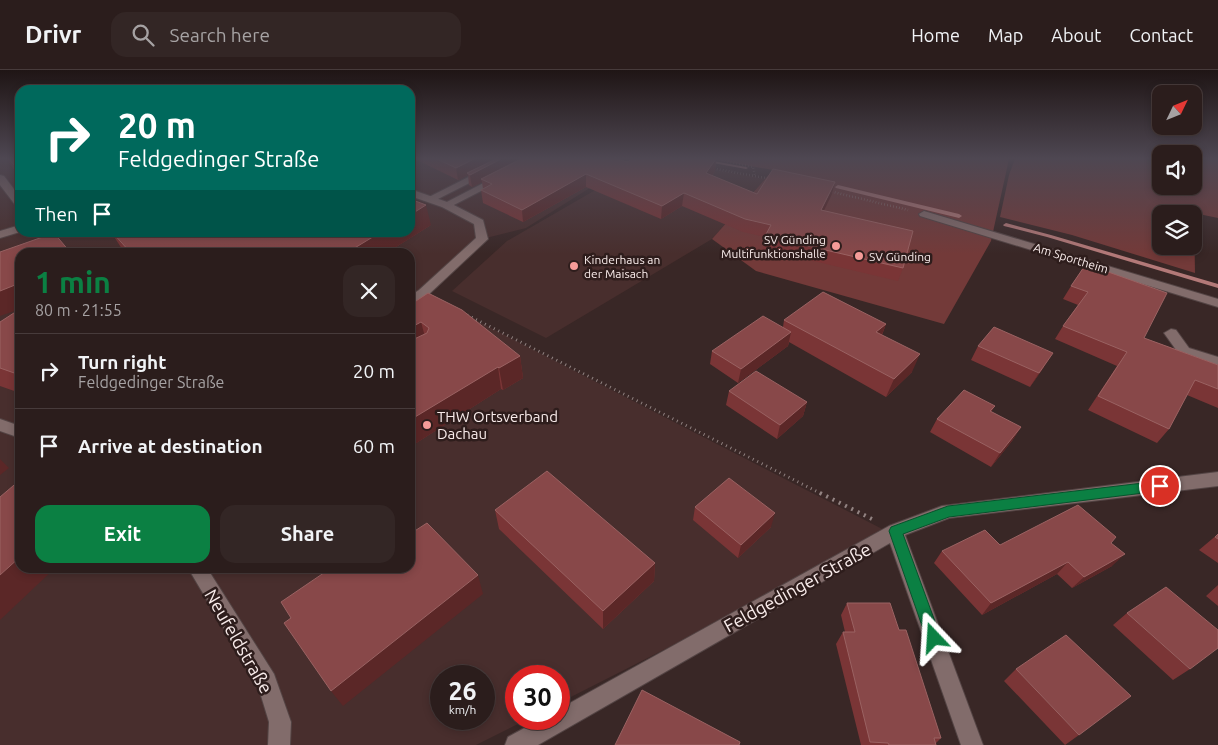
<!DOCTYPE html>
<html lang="en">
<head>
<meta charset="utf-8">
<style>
  body { margin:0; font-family:Ubuntu,sans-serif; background:#332625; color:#f1f3f6; height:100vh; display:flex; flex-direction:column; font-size:19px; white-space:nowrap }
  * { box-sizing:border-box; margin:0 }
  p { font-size:16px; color:#a6a2a3 }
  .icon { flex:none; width:28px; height:28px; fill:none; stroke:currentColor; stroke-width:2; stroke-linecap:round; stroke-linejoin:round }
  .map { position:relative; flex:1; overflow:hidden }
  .panel { position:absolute; left:15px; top:178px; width:400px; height:325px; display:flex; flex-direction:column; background:#2b1d1c; border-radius:15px; box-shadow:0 2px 8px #0003,0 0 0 1px #473b3b }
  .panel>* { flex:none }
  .top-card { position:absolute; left:15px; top:15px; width:400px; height:152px; border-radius:15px; box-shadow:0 2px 8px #0003,0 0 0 1px #473b3b; background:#00695c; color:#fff; overflow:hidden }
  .needle { width:32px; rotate:47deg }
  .controls { position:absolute; left:1152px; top:15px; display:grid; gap:10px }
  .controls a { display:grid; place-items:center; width:50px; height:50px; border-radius:10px; background:#2b1d1c; box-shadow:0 2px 8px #0003,0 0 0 1px #473b3b; font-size:25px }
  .speed { position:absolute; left:430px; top:595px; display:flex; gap:10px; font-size:25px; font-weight:700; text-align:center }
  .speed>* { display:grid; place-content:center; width:65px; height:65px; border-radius:50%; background:#2b1d1c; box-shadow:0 2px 8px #0003,0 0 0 1px #473b3b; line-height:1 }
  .speed small { font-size:12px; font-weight:400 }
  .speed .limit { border:8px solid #d22; background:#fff; color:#111 }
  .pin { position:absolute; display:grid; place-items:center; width:42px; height:42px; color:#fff; margin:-21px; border:2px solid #fff; border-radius:50%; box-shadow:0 1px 5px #0007 }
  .me { position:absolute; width:55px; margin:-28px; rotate:340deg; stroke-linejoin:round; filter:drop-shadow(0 0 4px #0008) }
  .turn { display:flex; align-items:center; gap:18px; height:105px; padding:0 20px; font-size:22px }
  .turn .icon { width:65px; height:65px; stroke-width:2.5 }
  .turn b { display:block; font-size:35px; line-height:42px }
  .then { display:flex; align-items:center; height:48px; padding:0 20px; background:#0003; gap:10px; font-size:19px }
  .round { display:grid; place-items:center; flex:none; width:52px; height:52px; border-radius:15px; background:#332625 }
  .head { display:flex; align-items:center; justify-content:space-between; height:85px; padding:0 20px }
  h1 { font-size:30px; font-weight:700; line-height:38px; color:#0b8043 }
  .cta { display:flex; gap:10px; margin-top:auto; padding:10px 20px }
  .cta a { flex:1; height:58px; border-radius:15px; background:#0b8043; color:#fff; font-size:20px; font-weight:700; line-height:58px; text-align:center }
  .cta a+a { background:#332625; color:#f1f3f6 }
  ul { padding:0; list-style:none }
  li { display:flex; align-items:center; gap:15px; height:75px; padding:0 20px; border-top:1px solid #473b3b }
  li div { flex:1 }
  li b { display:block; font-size:19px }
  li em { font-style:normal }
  header { display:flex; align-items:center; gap:30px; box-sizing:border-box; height:70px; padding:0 25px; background:#2b1d1c; border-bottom:1px solid #473b3b }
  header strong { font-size:24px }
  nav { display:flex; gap:28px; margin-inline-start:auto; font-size:18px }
  .search { width:350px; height:45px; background:#332625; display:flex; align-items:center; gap:12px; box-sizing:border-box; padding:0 18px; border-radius:15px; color:#a6a2a3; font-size:19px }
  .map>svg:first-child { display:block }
</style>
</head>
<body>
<header>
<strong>Drivr</strong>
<div class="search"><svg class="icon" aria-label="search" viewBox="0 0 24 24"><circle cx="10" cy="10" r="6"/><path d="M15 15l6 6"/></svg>Search here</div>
<nav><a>Home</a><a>Map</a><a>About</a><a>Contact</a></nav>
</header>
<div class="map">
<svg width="1218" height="675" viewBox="0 0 1218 675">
  <rect width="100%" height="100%" fill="#392726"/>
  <path fill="#482e2d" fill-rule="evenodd" d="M0,89H20V162H410V89H636L526,158L482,169L423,223L892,464L559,633V606H516V649H528L476,675H0ZM20,182H410V498H20ZM441,606H484V649H441Z
    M649,89H659L765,109L712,169L546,268L452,221L507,171Z"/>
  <path fill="#733a39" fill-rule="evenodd" d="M711,89H1009L991,171L944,254L756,201L712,169L773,100Z
    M1015,89H1161V116H1194V89H1218V148L1194,143L1195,203L1072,165L1000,147L1009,105ZM1161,144H1194V176H1161Z"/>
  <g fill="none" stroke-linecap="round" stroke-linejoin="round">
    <path fill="#b37978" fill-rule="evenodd" d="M691,89H702L746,97L748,98L746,99Z
      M838,115L959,144L962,146L959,148L836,118L835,117Z
      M1006,153L1051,165L1218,214V218L1047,167L1004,156L1003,155Z"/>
    <defs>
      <path id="service" d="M504,89H517L434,131L430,132L425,129Z
        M530,89H543L450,137H442L441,135Z
        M0,105L4,106L20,127V137L16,136L0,115Z"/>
      <path id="minor" d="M410,119L450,133L483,150L488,169L427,226L410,235V226L419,220L476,168L474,154L442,137L410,126Z
        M924,141L1218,229V237L920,146L919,144Z
        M20,155V162L0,168V161Z
        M1171,259L1176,260L1189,278L1218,287V297L1179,284L1164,263Z
        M0,349L20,356V368L0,361Z
        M1218,402V416L949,448L905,465L983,675H961L890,473L538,675H505L508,667L541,649H559V639L889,456L942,436Z
        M188,498H207L274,604L291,652L290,675H268L269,652L258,616Z"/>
    </defs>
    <use href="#service" stroke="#534444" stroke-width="2"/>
    <use href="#minor" stroke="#534444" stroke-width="2"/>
    <path stroke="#928382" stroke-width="2.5" stroke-dasharray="0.5 2.5" stroke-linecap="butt" d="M716,89L753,97L755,105
      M711,98L771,109
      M829,121L908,140"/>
    <path stroke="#928382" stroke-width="3" stroke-dasharray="1 4" stroke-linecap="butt" d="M467,245L822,424"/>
    <path stroke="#928382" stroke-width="4" stroke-dasharray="2 5" stroke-linecap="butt" d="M820,423L872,449"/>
    <use href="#service" fill="#826c6b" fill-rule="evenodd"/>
    <use href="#minor" fill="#826c6b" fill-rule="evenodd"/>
  </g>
  <path fill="#7a3536" d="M7,89H20V106L13,98Z
    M415,89H618L627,92L716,89L715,101L712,106L757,124L835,112L832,124L824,141L903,198L898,211L763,179L765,167L743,162L682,136L661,149L586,117L523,152L483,133L481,120L483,119L482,112L472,117L469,115L468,105L458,110Z
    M431,155L388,182H124L111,162H410Z
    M1086,194L1144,268L1218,295V338L1187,325L1169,359L1157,373L1088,340L1117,296L1055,269L1063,256L1078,235L1063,229L1071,216Z
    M410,235L520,286L523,308L503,320L501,319L410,377Z
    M20,239V323L0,316V252Z
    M784,250L886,254L882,265L912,302L886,327L789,272L788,276L738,313L710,294L712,281L783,257Z
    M978,276L1044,297L1030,317L971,290Z
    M729,321L807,332L803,346L777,369L726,335Z
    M995,336L991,342L1021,357L1012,371L991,397L930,362L937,349Z
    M695,437L771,457L738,488L693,450Z
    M495,440L655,493L654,511L603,559L499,459Z
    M1218,464V493L1199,480Z
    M1111,473L1112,496L1072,518L1057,504L982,545L934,493L942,481L1000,475Z
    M1218,515V536L1206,526Z
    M847,533L941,668L936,673V675H861L836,574L843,562H845L841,545Z
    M1127,543L1190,599L1173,610L1113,555Z
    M1016,599L1079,665L1065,675L1004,611Z"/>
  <path fill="#5b2727" d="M474,89H500L467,103L468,105L458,110L456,98Z
    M501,89H526L481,109L482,112L472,117L470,105Z
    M716,89L715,101L705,116L706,103Z
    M586,104V117L523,152L522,140Z
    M835,112L832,124L818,153L821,140Z
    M684,123L682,136L661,149L662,136Z
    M426,135L431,155L388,182H348L381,162H410V145Z
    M20,213V239L0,246V221Z
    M421,252L427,274L410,283V258Z
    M886,254L879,272L876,262Z
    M791,262L788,276L738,313L741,299Z
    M1053,283L1044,297L1030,317L1039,303Z
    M920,284L912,302L886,327L894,309Z
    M520,286L523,308L503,320L499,298Z
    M498,297L501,319L410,377V350Z
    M807,332L803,346L777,369L780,355Z
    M1021,357L1012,371L991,397L1000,383Z
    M0,389L9,398L0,405Z
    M775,443L771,457L738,488L741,475Z
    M1125,484L1112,496L1072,518L1084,507Z
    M20,487V498H55L0,550V505Z
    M1068,492L1057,504L982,545L991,533Z
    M655,493L654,511L603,559V541Z
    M478,505L483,524L343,636L331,621Z"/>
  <path fill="#884849" stroke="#9a6262" d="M9,89H20V102Z
    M437,89H474L456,98Z
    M496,89H501L470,105L467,103Z
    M521,89H618L627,92L632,89H716L706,103L757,124L773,99L835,112L821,140L913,161L903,198L765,166L771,155L745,149L684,123L662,136L586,104L522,140L481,120L492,114L481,109Z
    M410,129L426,135L410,145Z
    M112,162H381L348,182H130Z
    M54,163L70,182H20V213L0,221V182Z
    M1086,194L1167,223L1144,268L1218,295V319L1195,310L1169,359L1098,326L1127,282L1063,256L1088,222L1071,216Z
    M823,222L886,254L876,262L920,284L894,309L784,250Z
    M428,223L462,240L520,286L499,298L498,297L410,350V271L427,263L429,258L421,252L410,258V235Z
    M20,239V305L0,298V252Z
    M763,246L791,262L741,299L712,281Z
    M994,257L1053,283L1039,303L978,276Z
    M756,301L807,332L780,355L729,321Z
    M964,320L995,336L990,341L1021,357L1000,383L937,349Z
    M547,401L655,493L603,541L495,440Z
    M729,408L775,443L741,475L695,437Z
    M20,410V487L0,505V427Z
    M1078,435L1116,467L1111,473L1125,484L1084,507L1068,492L991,533L942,481L985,460L1000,475Z
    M427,453L478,505L331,621L284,553L291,548L281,532L331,498H410V464Z
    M1218,464V469L1215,467Z
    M1166,517L1218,560V578L1190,599L1127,543Z
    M847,533H890L899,560H906L941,668H934L936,675H889L888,673L870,672L843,562H855Z
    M1066,565L1131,626L1079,665L1016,599Z
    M642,620L740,672L739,675H615Z"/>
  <linearGradient id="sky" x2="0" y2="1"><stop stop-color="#1f1515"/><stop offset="0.48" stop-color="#4e4752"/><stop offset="1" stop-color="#4e4752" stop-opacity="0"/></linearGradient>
  <rect width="1218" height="184" fill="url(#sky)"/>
  <path fill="#0b8043" stroke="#07532c" d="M1160,411L1165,413L1166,416L1165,420L1160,421L949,447L903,464L941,568L939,573L934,575L928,573L889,461L891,457L948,436Z"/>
  <g fill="#f59b98" stroke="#2e1d1c" stroke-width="2">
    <circle cx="836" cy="176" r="5"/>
    <circle cx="859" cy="186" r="5"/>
    <circle cx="574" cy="196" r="5"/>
    <circle cx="427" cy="355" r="5"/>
  </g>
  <g text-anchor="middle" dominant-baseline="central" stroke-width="5" stroke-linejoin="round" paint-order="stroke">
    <g font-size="12" fill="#f8ebea" stroke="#2e1d1c" text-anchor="start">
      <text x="826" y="169" text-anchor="end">SV Günding<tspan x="826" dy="14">Multifunktionshalle</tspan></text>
      <text x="869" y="186">SV Günding</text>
      <text x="584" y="189">Kinderhaus an<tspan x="584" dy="14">der Maisach</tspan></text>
    </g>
    <g font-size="12" fill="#f8ebea" stroke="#2e1d1c">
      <text transform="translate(1071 188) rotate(17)">Am Sportheim</text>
    </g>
    <g font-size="15" fill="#f8ebea" stroke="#2e1d1c" text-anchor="start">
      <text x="437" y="346">THW Ortsverband<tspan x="437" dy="17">Dachau</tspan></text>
    </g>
    <g font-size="18" fill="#f8ebea" stroke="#2e1d1c">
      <text transform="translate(797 517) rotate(-29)">Feldgedinger Straße</text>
      <text transform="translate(239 571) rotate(60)">Neufeldstraße</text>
    </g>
  </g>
</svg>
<div class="controls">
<a><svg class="needle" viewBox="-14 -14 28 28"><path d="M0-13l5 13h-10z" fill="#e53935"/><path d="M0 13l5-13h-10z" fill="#a6a2a3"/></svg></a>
<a><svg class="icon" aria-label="sound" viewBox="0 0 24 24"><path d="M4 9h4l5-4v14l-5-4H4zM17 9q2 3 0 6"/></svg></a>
<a><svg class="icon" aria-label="layers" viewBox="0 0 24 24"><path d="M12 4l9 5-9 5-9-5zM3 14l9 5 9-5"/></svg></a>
</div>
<div class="speed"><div>26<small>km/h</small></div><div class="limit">30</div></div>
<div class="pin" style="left:1160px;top:416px;background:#d93025"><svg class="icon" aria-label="arrive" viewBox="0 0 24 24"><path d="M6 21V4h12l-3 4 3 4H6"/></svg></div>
<svg class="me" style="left:934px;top:568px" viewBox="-20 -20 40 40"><path d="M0-17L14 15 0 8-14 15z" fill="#0b8043" stroke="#fff" stroke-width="4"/></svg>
<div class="top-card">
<div class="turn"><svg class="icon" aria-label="right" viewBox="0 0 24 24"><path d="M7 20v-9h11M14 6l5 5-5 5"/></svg><div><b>20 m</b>Feldgedinger Straße</div></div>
<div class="then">Then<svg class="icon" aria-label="arrive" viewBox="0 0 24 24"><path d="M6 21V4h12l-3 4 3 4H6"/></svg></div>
</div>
<section class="panel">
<div class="head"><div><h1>1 min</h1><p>80 m · 21:55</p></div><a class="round"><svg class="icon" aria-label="close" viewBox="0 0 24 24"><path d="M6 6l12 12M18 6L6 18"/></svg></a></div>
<ul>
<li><svg class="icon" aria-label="right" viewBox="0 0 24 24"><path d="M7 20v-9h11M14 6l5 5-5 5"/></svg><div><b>Turn right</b><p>Feldgedinger Straße</p></div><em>20 m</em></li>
<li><svg class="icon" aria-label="arrive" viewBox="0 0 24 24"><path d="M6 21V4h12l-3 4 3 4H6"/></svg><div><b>Arrive at destination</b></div><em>60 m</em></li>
</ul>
<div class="cta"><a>Exit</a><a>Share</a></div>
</section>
</div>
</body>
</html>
